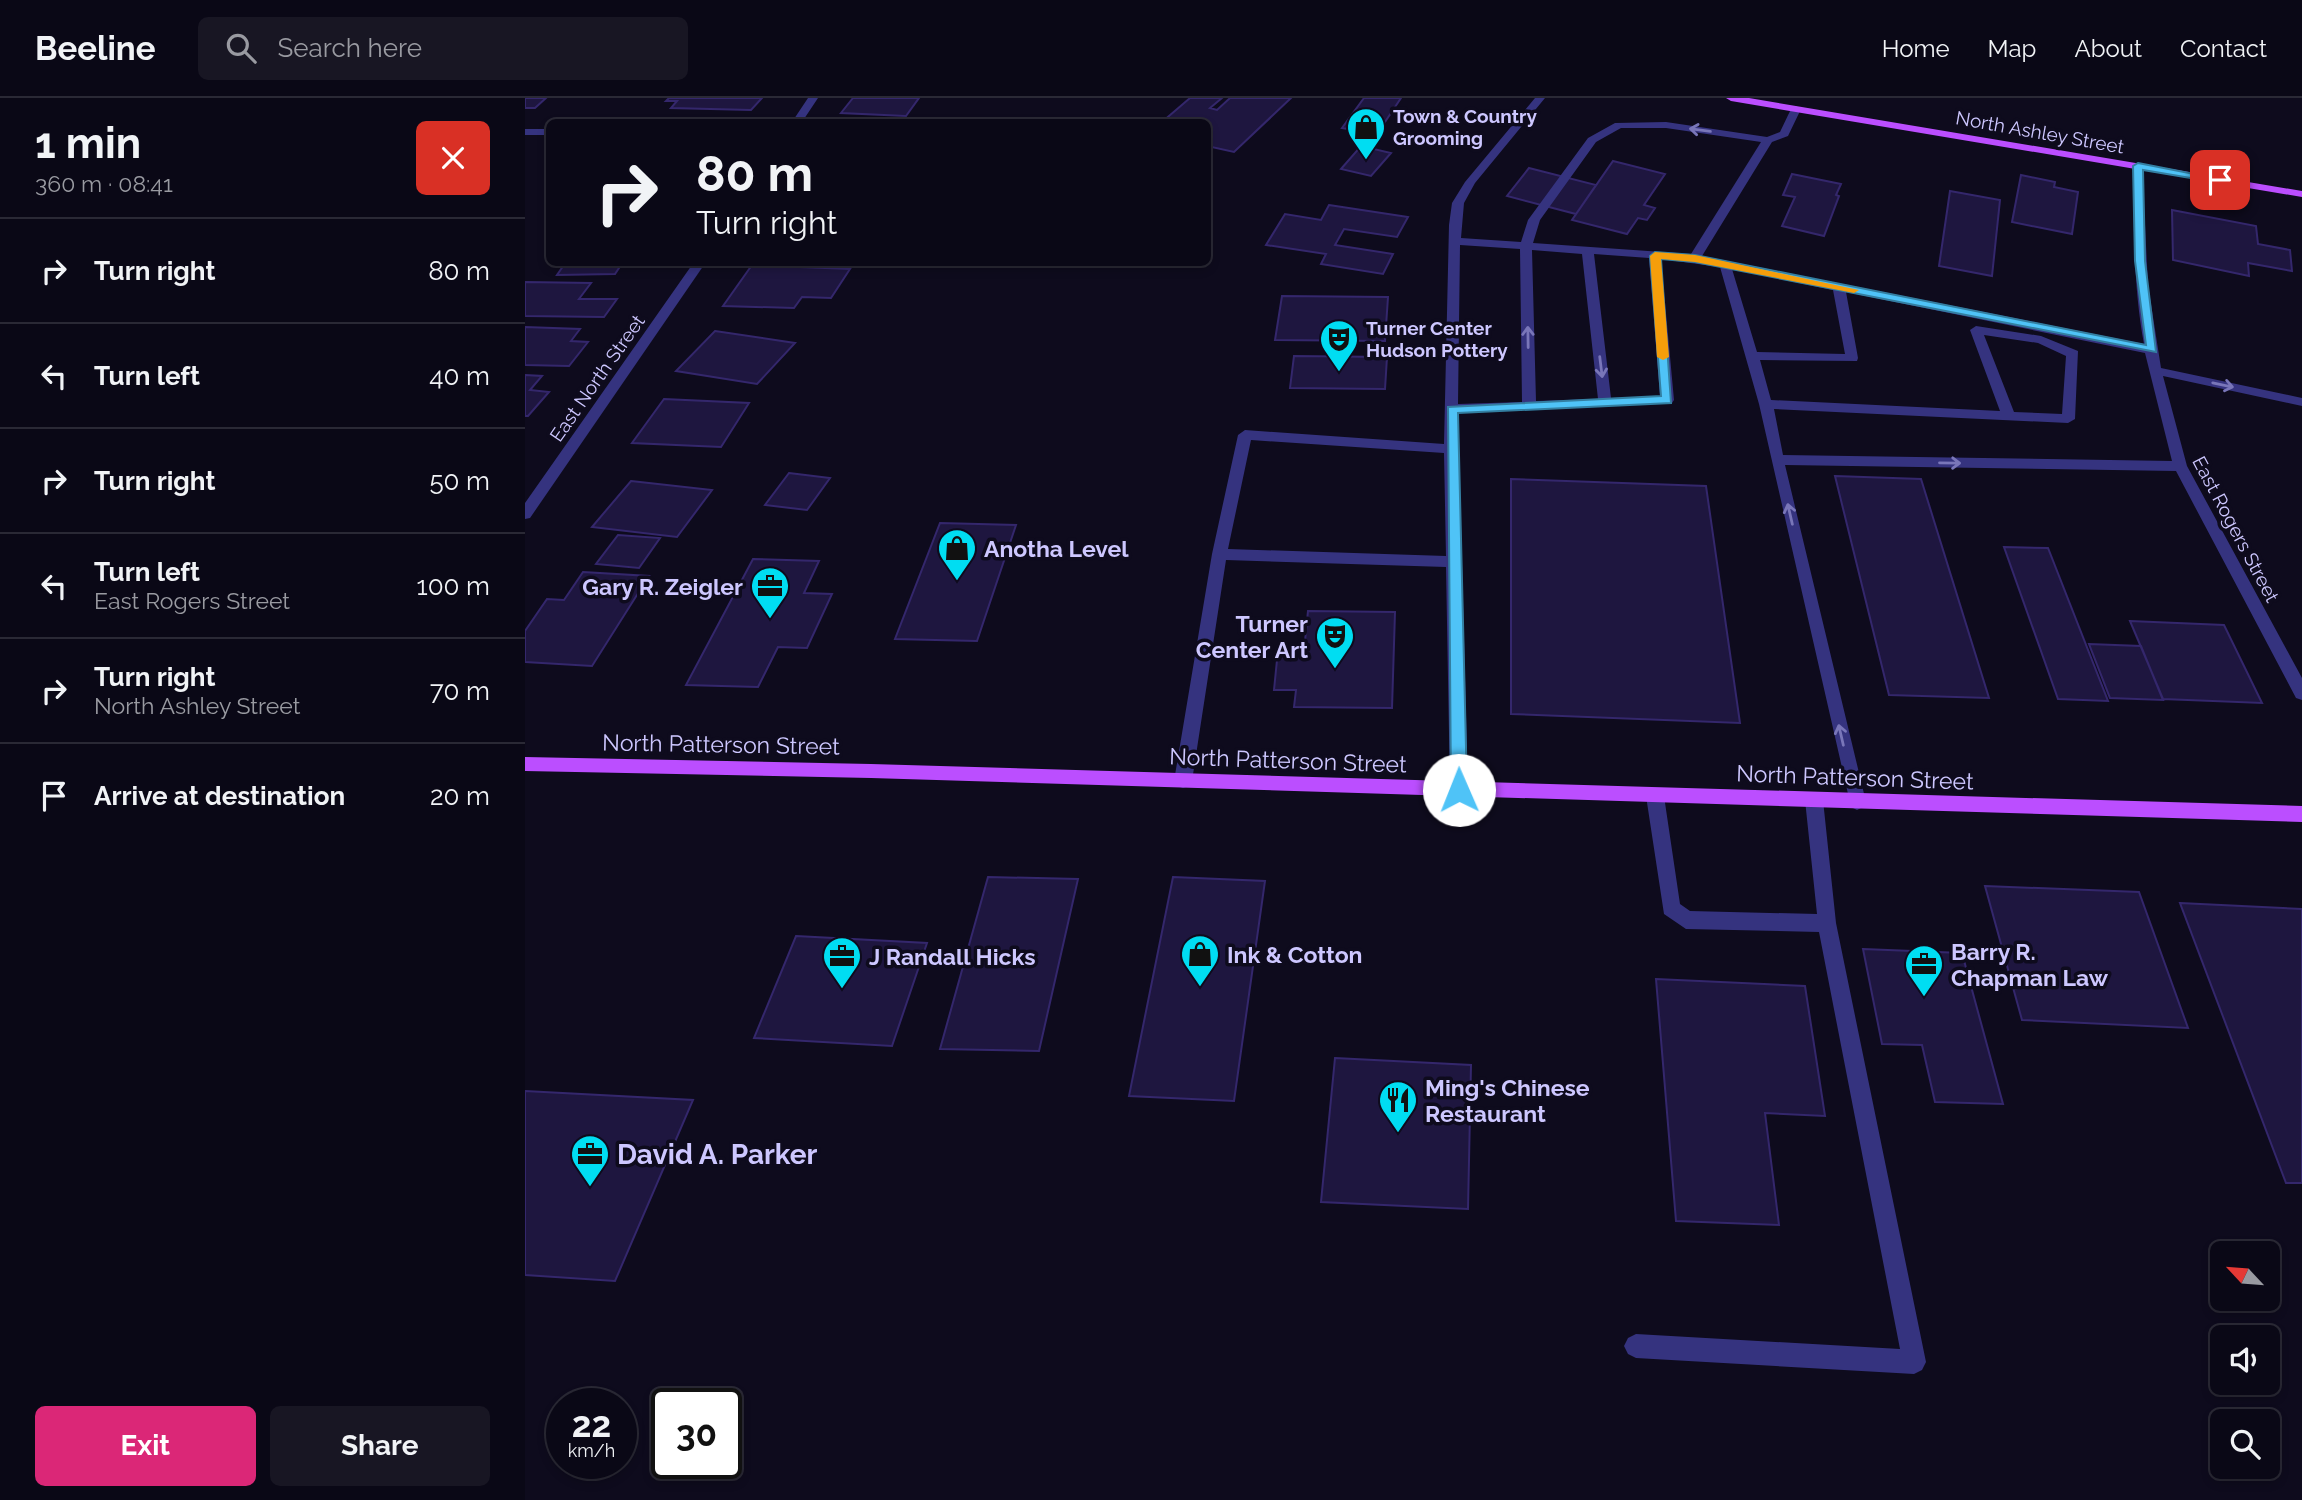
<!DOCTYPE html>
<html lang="en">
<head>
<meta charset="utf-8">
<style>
  body { margin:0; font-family:Raleway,sans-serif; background:#181623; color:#f1f3f6; height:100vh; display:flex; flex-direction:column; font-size:26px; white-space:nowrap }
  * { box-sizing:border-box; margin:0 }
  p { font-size:23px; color:#999aa1 }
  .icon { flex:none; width:38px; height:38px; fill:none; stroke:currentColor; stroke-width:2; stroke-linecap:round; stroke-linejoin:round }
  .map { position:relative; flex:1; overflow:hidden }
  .drawer { display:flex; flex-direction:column; background:#0a0816; width:525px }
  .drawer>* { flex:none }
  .hud { position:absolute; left:21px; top:21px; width:665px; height:147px; border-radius:10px; box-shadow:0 4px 10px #0003,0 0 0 2px #2a2935; background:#0a0816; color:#f1f3f6; overflow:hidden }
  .needle { width:46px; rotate:296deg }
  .buttons { position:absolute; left:1685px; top:1143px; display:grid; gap:14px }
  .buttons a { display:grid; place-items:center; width:70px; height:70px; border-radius:10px; background:#0a0816; box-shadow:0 4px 10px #0003,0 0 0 2px #2a2935; font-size:35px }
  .speed { position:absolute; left:21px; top:1290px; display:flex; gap:14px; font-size:35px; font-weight:700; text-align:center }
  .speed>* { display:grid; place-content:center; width:91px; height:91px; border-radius:50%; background:#0a0816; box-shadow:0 4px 10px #0003,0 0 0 2px #2a2935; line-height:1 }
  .speed small { font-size:18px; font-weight:400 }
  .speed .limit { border:4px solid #111; border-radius:10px; background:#fff; color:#111 }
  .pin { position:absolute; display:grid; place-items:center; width:60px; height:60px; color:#fff; margin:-30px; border-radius:14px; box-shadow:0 4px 10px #0006 }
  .me { position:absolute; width:77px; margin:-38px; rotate:359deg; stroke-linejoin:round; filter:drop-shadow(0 0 5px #0008) }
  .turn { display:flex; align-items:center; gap:24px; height:147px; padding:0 35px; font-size:32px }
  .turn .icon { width:91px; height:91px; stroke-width:2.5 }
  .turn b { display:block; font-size:49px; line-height:60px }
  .round { display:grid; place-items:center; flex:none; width:74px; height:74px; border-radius:10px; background:#181623 }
  .overview { display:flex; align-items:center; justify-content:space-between; height:119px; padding:0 35px }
  h1 { font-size:42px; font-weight:700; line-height:52px }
  .cta { display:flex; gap:14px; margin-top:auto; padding:14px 35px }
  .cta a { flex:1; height:80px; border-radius:10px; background:#db2777; color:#fff; font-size:28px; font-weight:700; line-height:80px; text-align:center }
  .cta a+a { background:#181623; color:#f1f3f6 }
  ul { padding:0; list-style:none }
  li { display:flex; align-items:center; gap:21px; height:105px; padding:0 35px; border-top:2px solid #2a2935 }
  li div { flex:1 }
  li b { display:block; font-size:26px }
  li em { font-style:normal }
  header { display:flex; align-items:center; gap:42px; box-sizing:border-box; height:98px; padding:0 35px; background:#0a0816; border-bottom:2px solid #2a2935 }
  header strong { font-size:33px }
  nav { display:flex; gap:38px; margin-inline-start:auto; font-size:24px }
  .search { width:490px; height:63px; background:#181623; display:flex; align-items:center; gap:18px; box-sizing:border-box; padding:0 24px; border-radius:10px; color:#999aa1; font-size:26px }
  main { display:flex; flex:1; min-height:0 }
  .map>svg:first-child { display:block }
</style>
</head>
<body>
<header>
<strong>Beeline</strong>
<div class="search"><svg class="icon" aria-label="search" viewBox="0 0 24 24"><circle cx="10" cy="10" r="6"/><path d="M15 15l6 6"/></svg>Search here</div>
<nav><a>Home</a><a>Map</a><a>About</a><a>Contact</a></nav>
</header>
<main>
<section class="drawer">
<div class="overview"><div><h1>1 min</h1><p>360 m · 08:41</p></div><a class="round" style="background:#d93025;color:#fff"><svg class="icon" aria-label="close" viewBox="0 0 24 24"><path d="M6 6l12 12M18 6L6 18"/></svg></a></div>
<ul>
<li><svg class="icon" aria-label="right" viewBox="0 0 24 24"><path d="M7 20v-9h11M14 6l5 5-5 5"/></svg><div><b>Turn right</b></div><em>80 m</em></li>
<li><svg class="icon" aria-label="left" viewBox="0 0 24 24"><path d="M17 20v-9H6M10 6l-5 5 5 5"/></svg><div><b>Turn left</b></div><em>40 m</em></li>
<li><svg class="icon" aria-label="right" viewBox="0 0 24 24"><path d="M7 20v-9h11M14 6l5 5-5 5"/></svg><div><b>Turn right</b></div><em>50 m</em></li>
<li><svg class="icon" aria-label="left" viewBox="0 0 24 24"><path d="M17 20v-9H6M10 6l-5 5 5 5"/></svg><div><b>Turn left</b><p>East Rogers Street</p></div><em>100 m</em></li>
<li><svg class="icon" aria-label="right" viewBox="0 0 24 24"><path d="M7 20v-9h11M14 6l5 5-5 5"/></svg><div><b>Turn right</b><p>North Ashley Street</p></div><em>70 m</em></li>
<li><svg class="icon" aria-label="arrive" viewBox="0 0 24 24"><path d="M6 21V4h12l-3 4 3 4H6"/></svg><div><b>Arrive at destination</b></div><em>20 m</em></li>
</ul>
<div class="cta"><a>Exit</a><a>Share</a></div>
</section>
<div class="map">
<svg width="1777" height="1402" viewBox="0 0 1777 1402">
  <rect width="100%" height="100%" fill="#0e0b1d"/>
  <path fill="#1e163f" stroke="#34276c" stroke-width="2" d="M0,0H21L10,10H0Z
    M144,0H237L226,12L146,10L152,3H141Z
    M328,0H394L381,18L316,15Z
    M665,0H697L685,10L692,12L705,0H766L709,54L682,48V24H637Z
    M839,0H876L852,36L817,30Z
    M836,48L866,55L846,78L816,71Z
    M1088,63L1140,76L1119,107L1130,110L1122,122L1113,120L1102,136L1047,122Z
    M1004,70L1071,87L1051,116L982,98Z
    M1267,76L1316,86L1311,97L1314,98L1299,138L1257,128L1270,99L1258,97Z
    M1496,77L1530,84L1529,89L1553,94L1547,136L1487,124Z
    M1425,93L1475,102L1467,178L1414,168Z
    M804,107L883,119L872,139L819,131L810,147L868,156L858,176L796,166L801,156L741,147L760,116L796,122Z
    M1647,112L1731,128L1733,146L1765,152L1767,173L1723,165L1724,178L1648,162Z
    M41,164H98L90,176L32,177Z
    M227,167L325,171L306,200L277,199L269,210L198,208Z
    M0,184L66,185L54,201H92L79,219L0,218Z
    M757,198L863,199L860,243L750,242Z
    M0,229L55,231L46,243L63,244L44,268L0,267Z
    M190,233L270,245L232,286L151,273Z
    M769,258L862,259L860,291L765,290Z
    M0,277L17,278L5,292L24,294L3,318H0Z
    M139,301L224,305L196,349L107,345Z
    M264,375L305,380L282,412L240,407Z
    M1310,378L1396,381L1464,600L1364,597Z
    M986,381L1181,388L1215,625L986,616Z
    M106,383L187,392L152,439L67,429Z
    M415,425L491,427L452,543L370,541Z
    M93,437L135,440L114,470L71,466Z
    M1479,449L1523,450L1583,603L1533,601Z
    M228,461L294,463L279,495L307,496L282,550L253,549L233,589L161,587Z
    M58,474L124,478L67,568L0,564V533L22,501L39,502Z
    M783,513L870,514L867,610L769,609L771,592H749L753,552L779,553Z
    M1605,523L1699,527L1737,605L1638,601Z
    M1564,546L1616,548L1638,602L1585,600Z
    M463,779L553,781L514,953L415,951Z
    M648,779L740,783L709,1003L604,998Z
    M1460,788L1614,794L1663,930L1497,922Z
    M1655,805L1777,811V1085H1761Z
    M271,838L402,845L367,948L229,940Z
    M1338,851L1437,855L1478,1006L1410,1004L1397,947L1357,946Z
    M1131,881L1280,888L1300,1018L1240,1015L1254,1127L1151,1123Z
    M810,960L946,967L943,1111L796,1104Z
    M0,993L168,1002L90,1183L0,1177Z"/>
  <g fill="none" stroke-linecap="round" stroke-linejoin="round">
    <path fill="#35337f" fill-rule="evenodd" d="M283,0H293L277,24H267Z
      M1010,0H1020L950,85L939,105L936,140L996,144L1003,122L1063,40L1090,25L1141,24L1242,39L1255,34L1266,11L1271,8L1276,11L1263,38L1247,44L1177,158L1619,246C1608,187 1609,128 1608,68L1617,66L1623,187L1636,270L1777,300V308L1638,278L1662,368L1777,580V602L1771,600L1651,373L1260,367L1341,704L1338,709L1332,712L1326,709L1234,306L1195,169L1136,161L1149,302L1147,305L933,315L943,692L940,697L934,699L928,697L925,692L921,469L701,462L667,683L664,688L658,690L652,688L649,683L687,456L713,337L720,332L919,346L924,127L927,105L940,84ZM1096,30H1141L1236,44L1166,156L1008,145L1015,122L1071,44ZM935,147L995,151L997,304L933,306ZM1007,152L1057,156L1073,301L1011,303ZM1069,156L1124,160L1135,298L1086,300ZM1207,171L1308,192L1320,256L1232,254ZM1321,194L1620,255L1647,363L1258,357L1249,311L1543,325L1550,321L1553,253L1516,238L1451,228L1445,232L1475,313L1246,302L1235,262L1332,263L1333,260ZM1459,237L1513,245L1541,258L1537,316L1489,314ZM726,342L919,355L921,458L703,451Z
      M0,31H24V37H0Z
      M169,164H181L5,420L0,421V405Z
      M1130,691L1136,693L1139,698L1155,806L1165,813L1292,816L1280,702L1283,697L1289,694L1295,697L1298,702L1311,825L1401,1264L1397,1272L1389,1276L1111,1260L1103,1256L1099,1248L1103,1240L1111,1236L1375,1251L1294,834L1161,831L1139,816L1121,698L1124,693Z"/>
    <path fill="#bb4eff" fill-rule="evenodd" d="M1201,0H1224L1777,93V99L1206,3Z
      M0,659L346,666L1777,708V724L346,680L0,673Z"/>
  </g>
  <defs><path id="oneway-shaft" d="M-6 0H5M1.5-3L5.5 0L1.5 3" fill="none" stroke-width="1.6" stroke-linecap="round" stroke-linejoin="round" transform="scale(1.75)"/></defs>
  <g stroke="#7976b9">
    <use href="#oneway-shaft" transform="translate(1175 32) rotate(-172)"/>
    <use href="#oneway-shaft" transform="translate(1003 239) rotate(-91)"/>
    <use href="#oneway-shaft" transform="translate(1076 269) rotate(83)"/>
    <use href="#oneway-shaft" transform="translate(1698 287) rotate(12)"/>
    <use href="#oneway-shaft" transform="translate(1425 365) rotate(1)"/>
    <use href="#oneway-shaft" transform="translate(1265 416) rotate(-103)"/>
    <use href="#oneway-shaft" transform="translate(1316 637) rotate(-103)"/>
  </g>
  <path fill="#4fc3f7" stroke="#337fa1" stroke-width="2" d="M1613,65L1700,82L1695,85L1618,72L1620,163L1631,254L1170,164L1136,161L1146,305L933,315L942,692L940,697H929L926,692L923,309L1136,298L1125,158L1130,154L1170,157L1621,247L1610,163L1608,68Z"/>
  <path fill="#f59e0b" d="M1130,154L1170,157L1334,192L1329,195L1170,164L1136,161L1144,259L1138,262L1132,259L1125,158Z"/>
  <defs>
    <symbol id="shop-pin" viewBox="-11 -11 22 30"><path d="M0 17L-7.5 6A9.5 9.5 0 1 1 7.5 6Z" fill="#00ddf2" stroke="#0e0b1d"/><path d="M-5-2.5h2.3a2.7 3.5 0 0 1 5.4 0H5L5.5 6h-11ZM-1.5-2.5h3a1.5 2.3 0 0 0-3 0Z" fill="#111"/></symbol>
    <symbol id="theatre-pin" viewBox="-11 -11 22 30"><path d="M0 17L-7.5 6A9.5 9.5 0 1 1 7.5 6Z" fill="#00ddf2" stroke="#0e0b1d"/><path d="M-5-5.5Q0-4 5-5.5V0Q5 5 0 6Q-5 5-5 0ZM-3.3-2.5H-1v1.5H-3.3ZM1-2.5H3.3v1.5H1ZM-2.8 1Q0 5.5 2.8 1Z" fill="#111"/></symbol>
    <symbol id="office-pin" viewBox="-11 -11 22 30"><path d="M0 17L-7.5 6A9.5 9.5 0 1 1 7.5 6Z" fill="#00ddf2" stroke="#0e0b1d"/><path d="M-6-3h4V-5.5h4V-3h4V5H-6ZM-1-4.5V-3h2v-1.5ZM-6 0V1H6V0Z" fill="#111"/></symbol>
    <symbol id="restaurant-pin" viewBox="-11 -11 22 30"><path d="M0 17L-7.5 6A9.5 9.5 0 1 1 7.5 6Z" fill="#00ddf2" stroke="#0e0b1d"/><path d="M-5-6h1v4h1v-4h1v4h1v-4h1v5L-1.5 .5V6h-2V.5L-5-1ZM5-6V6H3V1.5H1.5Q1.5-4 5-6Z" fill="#111"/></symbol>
  </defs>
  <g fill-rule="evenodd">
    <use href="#shop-pin" x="819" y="7" width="44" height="60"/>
    <use href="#theatre-pin" x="792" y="219" width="44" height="60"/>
    <use href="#shop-pin" x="410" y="428" width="44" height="60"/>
    <use href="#office-pin" x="223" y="466" width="44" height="60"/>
    <use href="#theatre-pin" x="788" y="516" width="44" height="60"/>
    <use href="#shop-pin" x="653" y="834" width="44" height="60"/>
    <use href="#office-pin" x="295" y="836" width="44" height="60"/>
    <use href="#office-pin" x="1377" y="844" width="44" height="60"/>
    <use href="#restaurant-pin" x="851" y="980" width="44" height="60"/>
    <use href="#office-pin" x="43" y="1034" width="44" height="60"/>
  </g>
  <g text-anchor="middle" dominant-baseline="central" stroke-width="7" stroke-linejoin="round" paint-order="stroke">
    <g font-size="19" font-weight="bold" fill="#cdc7ff" stroke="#0e0b1d" text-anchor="start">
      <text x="868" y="18">Town &amp; Country<tspan x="868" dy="22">Grooming</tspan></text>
      <text x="841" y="230">Turner Center<tspan x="841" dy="22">Hudson Pottery</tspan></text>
    </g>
    <g font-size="19" fill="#cdc7ff" stroke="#0e0b1d">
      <text transform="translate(1515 34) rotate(10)">North Ashley Street</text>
      <text transform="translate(72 280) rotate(-55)">East North Street</text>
      <text transform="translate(1711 431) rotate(62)">East Rogers Street</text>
    </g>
    <g font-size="23" font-weight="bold" fill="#cdc7ff" stroke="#0e0b1d" text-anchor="start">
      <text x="459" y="450">Anotha Level</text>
      <text x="218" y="488" text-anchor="end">Gary R. Zeigler</text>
      <text x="783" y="525" text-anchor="end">Turner<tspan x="783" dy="26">Center Art</tspan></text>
      <text x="1426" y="853">Barry R.<tspan x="1426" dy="26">Chapman Law</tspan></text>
      <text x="702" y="856">Ink &amp; Cotton</text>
      <text x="344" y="858">J Randall Hicks</text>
      <text x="900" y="989">Ming's Chinese<tspan x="900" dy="26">Restaurant</tspan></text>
    </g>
    <g font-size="23" fill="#cdc7ff" stroke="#0e0b1d">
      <text transform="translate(196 646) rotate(1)">North Patterson Street</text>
      <text transform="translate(763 662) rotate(2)">North Patterson Street</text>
      <text transform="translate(1330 679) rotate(2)">North Patterson Street</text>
    </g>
    <g font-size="28" font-weight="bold" fill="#cdc7ff" stroke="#0e0b1d" text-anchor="start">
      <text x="92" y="1056">David A. Parker</text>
    </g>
  </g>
</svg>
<div class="buttons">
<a><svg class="needle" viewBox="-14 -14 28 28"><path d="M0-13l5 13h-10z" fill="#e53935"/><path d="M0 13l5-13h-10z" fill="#999aa1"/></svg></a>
<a><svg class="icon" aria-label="sound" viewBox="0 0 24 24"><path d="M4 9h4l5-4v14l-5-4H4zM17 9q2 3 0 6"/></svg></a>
<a><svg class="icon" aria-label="search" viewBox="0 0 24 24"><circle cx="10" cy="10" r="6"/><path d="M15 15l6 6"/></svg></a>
</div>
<div class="speed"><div>22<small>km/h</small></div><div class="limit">30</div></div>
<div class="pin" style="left:1695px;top:82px;background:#d93025"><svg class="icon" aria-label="arrive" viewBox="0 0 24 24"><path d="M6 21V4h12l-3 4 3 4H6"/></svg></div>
<svg class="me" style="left:934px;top:692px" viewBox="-20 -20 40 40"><circle r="19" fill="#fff"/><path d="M0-13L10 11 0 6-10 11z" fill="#4fc3f7"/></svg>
<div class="hud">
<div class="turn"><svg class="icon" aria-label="right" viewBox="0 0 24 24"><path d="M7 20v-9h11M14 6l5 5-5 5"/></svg><div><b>80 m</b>Turn right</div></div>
</div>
</div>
</main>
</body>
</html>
